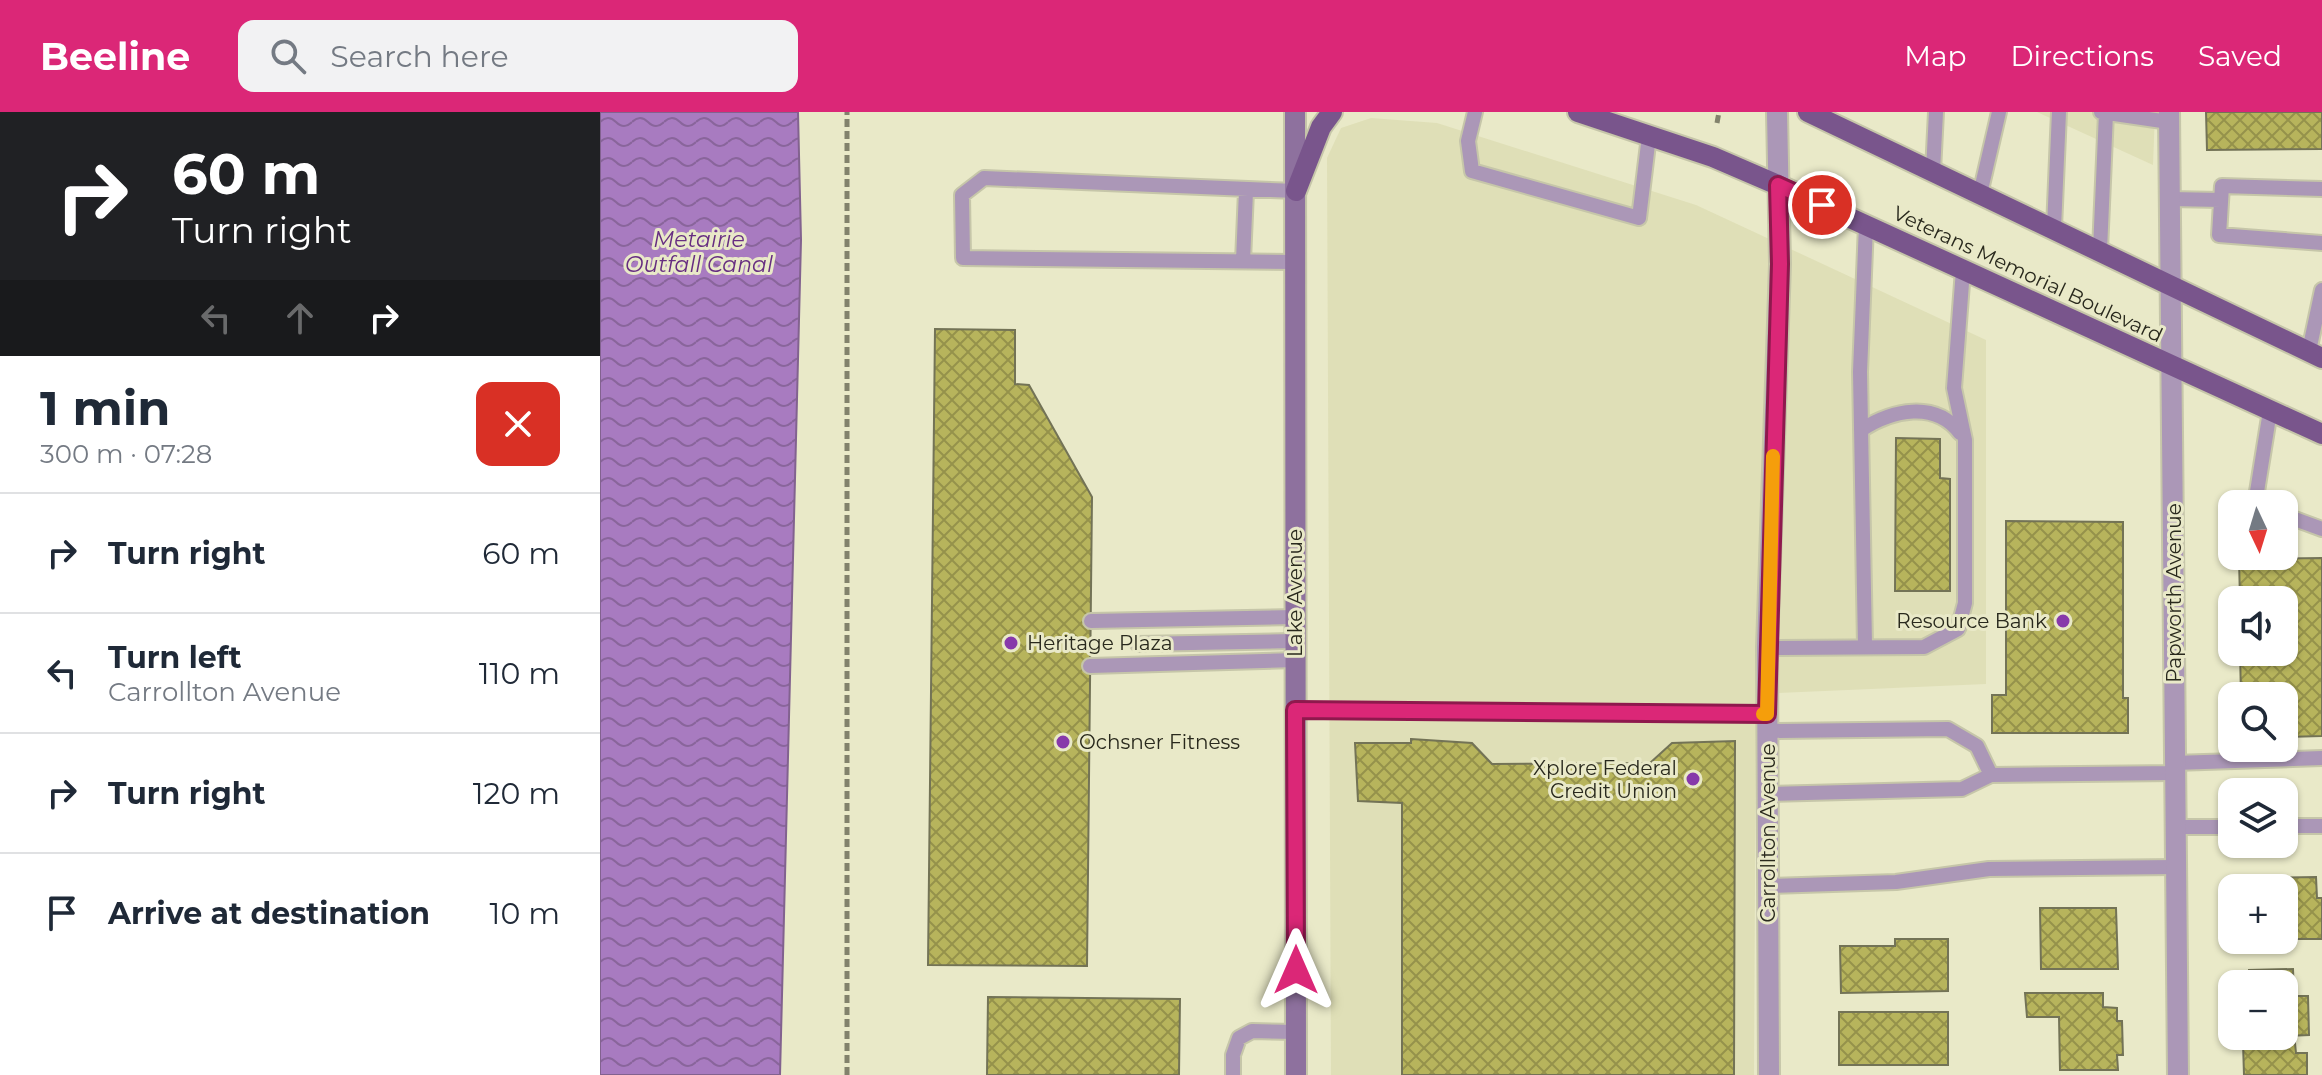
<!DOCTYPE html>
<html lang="en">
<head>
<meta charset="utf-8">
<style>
  body { margin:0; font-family:Montserrat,sans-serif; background:#f2f2f3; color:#1f2937; height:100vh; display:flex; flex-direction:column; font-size:30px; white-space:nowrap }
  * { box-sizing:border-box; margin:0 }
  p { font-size:26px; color:#747a83 }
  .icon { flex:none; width:44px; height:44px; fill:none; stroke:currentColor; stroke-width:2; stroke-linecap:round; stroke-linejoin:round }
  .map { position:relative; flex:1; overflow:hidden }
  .side { display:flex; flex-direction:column; background:#fff; width:600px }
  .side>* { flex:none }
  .hud { background:#202124; color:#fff; overflow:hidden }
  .needle { width:52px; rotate:176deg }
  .controls { position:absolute; left:1618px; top:378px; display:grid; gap:16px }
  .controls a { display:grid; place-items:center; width:80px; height:80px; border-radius:16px; background:#fff; box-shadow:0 2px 6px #0004; font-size:40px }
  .pin { position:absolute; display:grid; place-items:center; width:68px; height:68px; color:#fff; margin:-34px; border:4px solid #fff; border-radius:50%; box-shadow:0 2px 8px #0007 }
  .me { position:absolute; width:88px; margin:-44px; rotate:0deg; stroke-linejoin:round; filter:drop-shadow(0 0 6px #0008) }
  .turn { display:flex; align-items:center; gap:28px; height:168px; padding:0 40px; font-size:36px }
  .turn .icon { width:104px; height:104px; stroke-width:2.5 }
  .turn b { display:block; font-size:56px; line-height:68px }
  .lanes { display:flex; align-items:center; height:76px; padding:0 40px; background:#0003; justify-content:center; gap:40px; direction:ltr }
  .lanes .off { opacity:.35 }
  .round { display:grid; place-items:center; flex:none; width:84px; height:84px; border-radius:16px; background:#f2f2f3 }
  .overview { display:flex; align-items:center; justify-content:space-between; height:136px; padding:0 40px }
  h1 { font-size:48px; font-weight:700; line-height:60px }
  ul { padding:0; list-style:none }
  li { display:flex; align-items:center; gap:24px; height:120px; padding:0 40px; border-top:2px solid #e0e1e3 }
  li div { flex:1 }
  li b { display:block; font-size:30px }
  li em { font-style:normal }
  header { display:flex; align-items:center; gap:48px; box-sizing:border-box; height:112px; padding:0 40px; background:#db2777; color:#fff }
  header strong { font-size:38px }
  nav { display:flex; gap:44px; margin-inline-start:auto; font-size:28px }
  .search { width:560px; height:72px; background:#f2f2f3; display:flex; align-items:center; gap:20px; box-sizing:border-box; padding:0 28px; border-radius:16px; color:#747a83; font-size:30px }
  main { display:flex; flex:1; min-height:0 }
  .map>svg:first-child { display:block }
</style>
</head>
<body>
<header>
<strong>Beeline</strong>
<div class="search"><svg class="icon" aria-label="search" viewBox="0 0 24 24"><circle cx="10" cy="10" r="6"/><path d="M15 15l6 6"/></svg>Search here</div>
<nav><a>Map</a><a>Directions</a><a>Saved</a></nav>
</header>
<main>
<section class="side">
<div class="hud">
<div class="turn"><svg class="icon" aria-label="right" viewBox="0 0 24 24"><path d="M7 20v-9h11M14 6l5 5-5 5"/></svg><div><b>60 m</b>Turn right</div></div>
<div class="lanes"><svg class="icon off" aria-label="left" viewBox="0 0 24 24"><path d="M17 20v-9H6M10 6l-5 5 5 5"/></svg><svg class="icon off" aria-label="ahead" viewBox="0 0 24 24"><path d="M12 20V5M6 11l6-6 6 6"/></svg><svg class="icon" aria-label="right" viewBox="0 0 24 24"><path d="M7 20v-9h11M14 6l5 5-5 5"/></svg></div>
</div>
<div class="overview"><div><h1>1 min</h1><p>300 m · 07:28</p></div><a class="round" style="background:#d93025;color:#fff"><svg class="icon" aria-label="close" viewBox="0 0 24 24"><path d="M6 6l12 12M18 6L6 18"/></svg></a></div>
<ul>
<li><svg class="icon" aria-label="right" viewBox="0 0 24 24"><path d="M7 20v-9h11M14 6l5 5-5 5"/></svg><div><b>Turn right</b></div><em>60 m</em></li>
<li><svg class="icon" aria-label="left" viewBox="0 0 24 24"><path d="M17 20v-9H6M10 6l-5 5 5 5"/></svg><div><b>Turn left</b><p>Carrollton Avenue</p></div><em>110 m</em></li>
<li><svg class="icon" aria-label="right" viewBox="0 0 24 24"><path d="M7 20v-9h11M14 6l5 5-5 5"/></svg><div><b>Turn right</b></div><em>120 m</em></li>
<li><svg class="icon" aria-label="arrive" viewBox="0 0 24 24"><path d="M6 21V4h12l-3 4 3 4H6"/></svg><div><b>Arrive at destination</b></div><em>10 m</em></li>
</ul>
</section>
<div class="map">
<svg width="1722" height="963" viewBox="0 0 1722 963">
  <defs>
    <pattern id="water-waves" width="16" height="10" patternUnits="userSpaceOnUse" patternTransform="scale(2)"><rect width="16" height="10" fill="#a87bc0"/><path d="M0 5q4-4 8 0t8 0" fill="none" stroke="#89659b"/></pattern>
    <pattern id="building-cross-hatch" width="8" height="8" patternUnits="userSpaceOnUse" patternTransform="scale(2)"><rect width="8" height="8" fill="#b7b45c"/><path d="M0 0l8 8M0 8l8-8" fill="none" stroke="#95924b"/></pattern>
  </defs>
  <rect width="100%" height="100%" fill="#e9e9c8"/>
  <path fill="#dfdfb7" d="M1437,0H1555L1553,53Z
    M771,6L837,11L1096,93L1386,228V572L1156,582L1154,963H731L727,46L741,16Z"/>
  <path fill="url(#water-waves)" stroke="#82628f" stroke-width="2" d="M0,0H198L201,128L180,963H0Z"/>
  <path fill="url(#building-cross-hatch)" stroke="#737356" stroke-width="2" d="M1606,0H1722V37L1607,38Z
    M335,217L415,218V272L429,273L492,385L487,854L328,853Z
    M1296,326L1340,327V366L1350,367V479H1295Z
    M1406,409L1523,410V586H1528V621H1392V583H1406Z
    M1722,446V624L1684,625V584H1641L1640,540H1684V488H1640L1639,447Z
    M811,627L872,631L892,652L1050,651L1072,631L1135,629L1134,963H802V691L758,689L755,631H811Z
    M1716,765L1717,786H1722V827H1684V776H1644V766Z
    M1440,796H1516L1518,857H1441Z
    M1295,827H1348V879L1241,881L1240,834H1295Z
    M1693,857L1694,884H1708L1709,923L1684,924V872H1649V858Z
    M1425,881H1503V895L1517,896V909H1522L1523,943H1517L1518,958H1460L1459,905H1427Z
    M388,885L580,887L579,963H387Z
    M1239,900H1348V953H1239Z
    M1643,931H1695L1696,941H1707V963H1644Z"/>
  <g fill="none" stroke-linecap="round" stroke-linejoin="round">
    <defs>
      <path id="lane" d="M875,0L868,29L872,59L1039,106L1049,24
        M1501,0L1569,10
        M1333,59L1336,0
        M1722,77L1622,74L1619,123L1722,131
        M1380,82L1399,0
        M1570,87L1621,88
        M1454,116L1459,0
        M1500,138L1506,1
        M643,149L646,79
        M694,150L363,146L362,83L384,66L696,79
        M1709,239L1722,178
        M1261,318C1292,298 1335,288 1360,321
        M1655,392L1670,299
        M1684,403L1722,417
        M491,509L695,505
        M538,532L694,529
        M1265,533L1260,260L1266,113
        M1167,536L1324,535L1358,517L1365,491V328L1354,276L1363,158
        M490,554L695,548
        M695,598L1167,602
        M1167,619L1348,617L1377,634L1391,663
        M1574,651L1722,646
        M1167,682L1362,677L1391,663L1575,661
        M1684,714H1722
        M1575,715H1632
        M1168,774L1296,770L1389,757L1576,755
        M633,963V943L639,926L652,919L696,920"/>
      <path id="street" d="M1569,0L1578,963
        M1169,963L1167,536L1180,152L1177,0"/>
      <path id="secondary" d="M695,0L696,963"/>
      <path id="primary" d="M978,0L1113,45L1178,73L1722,322
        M1208,0L1722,246
        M696,79L721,15L732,0"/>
    </defs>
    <use href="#lane" stroke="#c6c6a9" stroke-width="18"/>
    <use href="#street" stroke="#c6c6a9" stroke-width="24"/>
    <use href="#secondary" stroke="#c6c6a9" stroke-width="24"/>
    <use href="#primary" stroke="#c6c6a9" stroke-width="24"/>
    <path stroke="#82826c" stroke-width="5" stroke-dasharray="8 4" stroke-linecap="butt" d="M1117,11L1119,0
      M247,963V0"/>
    <use href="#lane" stroke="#ab97b7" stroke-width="14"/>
    <use href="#street" stroke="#ab97b7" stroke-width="20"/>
    <use href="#secondary" stroke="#8e719e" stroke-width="20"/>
    <use href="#primary" stroke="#79558c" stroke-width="20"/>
  </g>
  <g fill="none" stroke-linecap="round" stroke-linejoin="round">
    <defs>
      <path id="route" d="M696,858L695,598L1167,602L1180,152L1178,73L1222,93"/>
    </defs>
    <use href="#route" stroke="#8e194d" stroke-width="20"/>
    <use href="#route" stroke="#db2777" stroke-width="14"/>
    <path stroke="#f59e0b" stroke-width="14" d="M1163,602H1167L1173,344"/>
  </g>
  <g fill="#8739aa" stroke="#e9e9c8" stroke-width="3">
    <circle cx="1463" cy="509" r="8"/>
    <circle cx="411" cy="531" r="8"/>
    <circle cx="463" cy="630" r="8"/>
    <circle cx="1093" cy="667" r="8"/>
  </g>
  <g text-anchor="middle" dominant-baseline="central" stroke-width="6" stroke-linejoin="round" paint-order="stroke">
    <g font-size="20" fill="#29291d" stroke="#e9e9c8">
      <text transform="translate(1428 162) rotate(25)">Veterans Memorial Boulevard</text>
      <text transform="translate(695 481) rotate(-90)">Lake Avenue</text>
      <text transform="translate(1574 481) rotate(-90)">Papworth Avenue</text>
      <text transform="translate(1168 721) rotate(-90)">Carrollton Avenue</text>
    </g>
    <g font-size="20" fill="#29291d" stroke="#e9e9c8" text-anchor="end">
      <text x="1447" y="509">Resource Bank</text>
      <text x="427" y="531" text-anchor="start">Heritage Plaza</text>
      <text x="479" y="630" text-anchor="start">Ochsner Fitness</text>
      <text x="1077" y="656">Xplore Federal<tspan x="1077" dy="23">Credit Union</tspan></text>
    </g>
    <g font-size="22" font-style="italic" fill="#662d81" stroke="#e9e9c8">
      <text x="99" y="127">Metairie<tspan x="99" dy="25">Outfall Canal</tspan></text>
    </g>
  </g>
</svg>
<div class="controls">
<a><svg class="needle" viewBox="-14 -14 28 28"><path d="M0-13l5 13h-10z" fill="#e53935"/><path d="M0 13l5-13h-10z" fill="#747a83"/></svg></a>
<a><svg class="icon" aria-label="sound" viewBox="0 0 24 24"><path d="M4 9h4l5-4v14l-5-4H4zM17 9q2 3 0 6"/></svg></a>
<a><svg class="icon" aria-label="search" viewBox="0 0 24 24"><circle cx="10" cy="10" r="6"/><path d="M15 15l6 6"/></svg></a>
<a><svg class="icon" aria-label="layers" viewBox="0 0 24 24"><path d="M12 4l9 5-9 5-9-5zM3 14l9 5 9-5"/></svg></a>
<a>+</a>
<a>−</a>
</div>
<div class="pin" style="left:1222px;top:93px;background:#d93025"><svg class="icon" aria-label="arrive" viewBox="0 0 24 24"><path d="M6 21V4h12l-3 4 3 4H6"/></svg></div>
<svg class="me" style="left:696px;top:858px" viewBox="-20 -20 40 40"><path d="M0-17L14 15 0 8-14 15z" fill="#db2777" stroke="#fff" stroke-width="4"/></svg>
</div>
</main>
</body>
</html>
